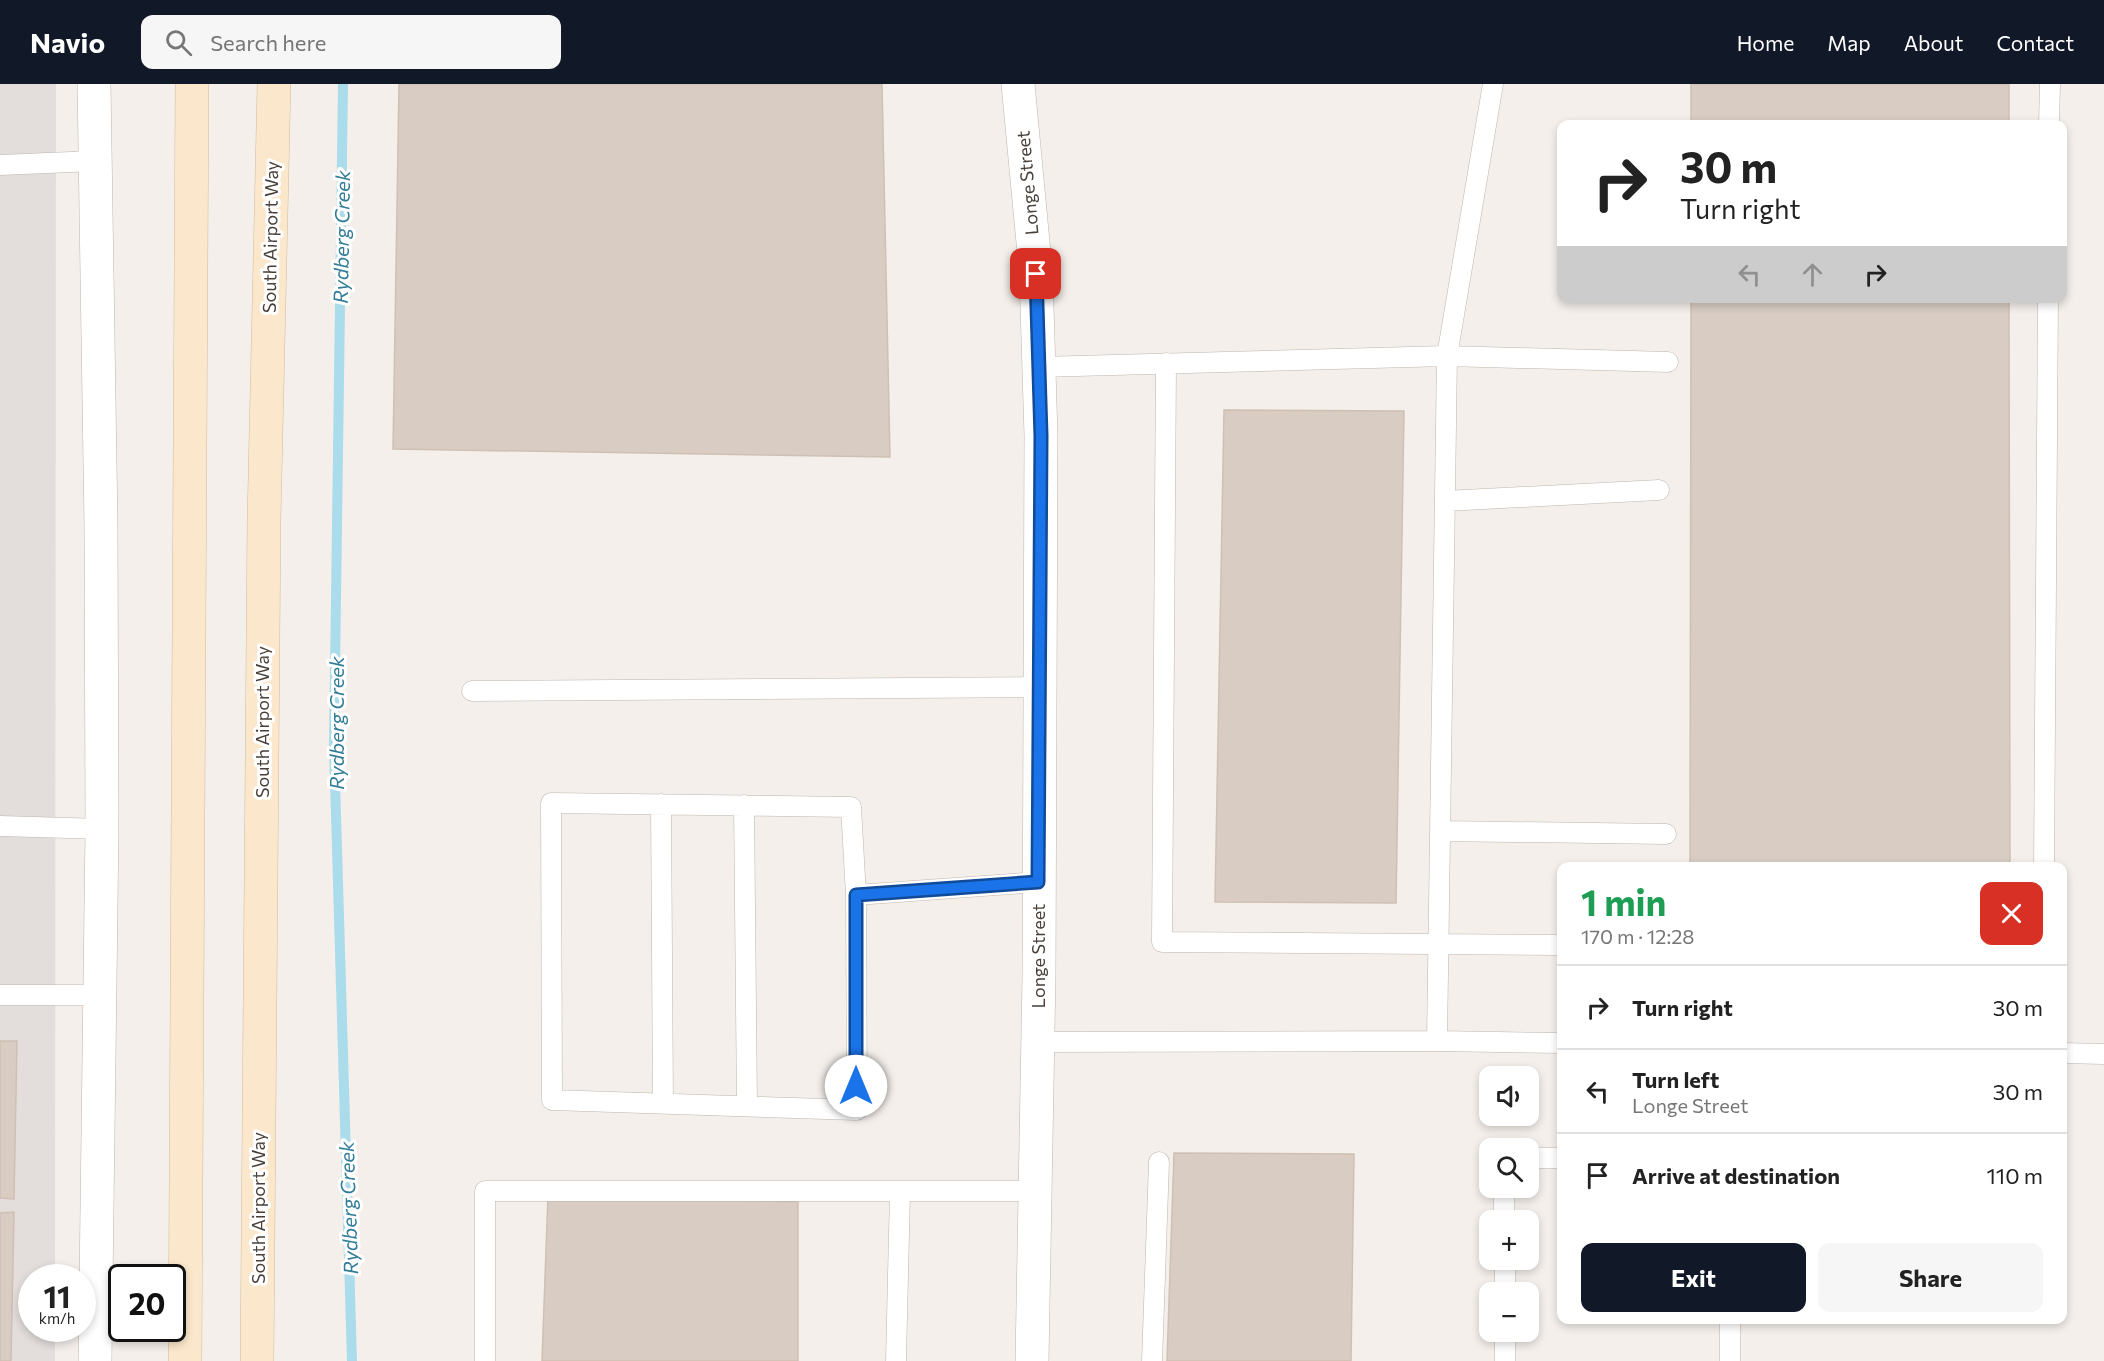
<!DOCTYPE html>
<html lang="en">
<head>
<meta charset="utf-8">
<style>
  body { margin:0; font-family:Commissioner,sans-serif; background:#f6f6f6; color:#222; height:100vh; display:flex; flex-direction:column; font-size:22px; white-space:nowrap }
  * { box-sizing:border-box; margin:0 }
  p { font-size:20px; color:#767676 }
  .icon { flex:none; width:33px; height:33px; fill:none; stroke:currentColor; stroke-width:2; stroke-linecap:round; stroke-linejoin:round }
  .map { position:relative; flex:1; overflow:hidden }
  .details { position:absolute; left:1557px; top:778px; width:510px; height:462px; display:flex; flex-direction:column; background:#fff; border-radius:12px; box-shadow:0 3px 9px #0003 }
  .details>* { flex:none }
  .top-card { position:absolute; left:1557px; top:36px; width:510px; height:183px; border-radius:12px; box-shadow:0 3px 9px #0003; background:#fff; color:#222; overflow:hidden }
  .tools { position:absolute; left:1479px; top:982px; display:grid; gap:12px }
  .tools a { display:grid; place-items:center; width:60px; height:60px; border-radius:12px; background:#fff; box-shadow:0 3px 9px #0003; font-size:30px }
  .speed { position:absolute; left:18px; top:1180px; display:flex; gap:12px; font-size:30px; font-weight:700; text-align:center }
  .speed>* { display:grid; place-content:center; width:78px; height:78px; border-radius:50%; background:#fff; box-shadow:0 3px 9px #0003; line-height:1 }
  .speed small { font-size:15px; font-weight:400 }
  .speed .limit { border:3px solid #111; border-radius:9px; background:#fff; color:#111 }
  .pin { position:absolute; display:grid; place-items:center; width:51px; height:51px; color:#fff; margin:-26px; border-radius:12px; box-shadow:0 3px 9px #0006 }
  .me { position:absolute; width:66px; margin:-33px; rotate:0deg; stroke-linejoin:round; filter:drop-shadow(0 0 4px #0008) }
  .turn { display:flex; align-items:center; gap:21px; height:126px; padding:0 24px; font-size:27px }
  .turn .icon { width:78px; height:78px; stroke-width:2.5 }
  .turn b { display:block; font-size:42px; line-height:51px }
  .lanes { display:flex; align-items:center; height:57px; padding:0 24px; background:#0003; justify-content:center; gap:30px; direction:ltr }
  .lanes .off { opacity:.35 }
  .round { display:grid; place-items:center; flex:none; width:63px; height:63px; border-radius:12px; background:#f6f6f6 }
  .headline { display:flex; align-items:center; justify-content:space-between; height:102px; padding:0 24px }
  h1 { font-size:36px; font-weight:700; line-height:45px; color:#1e9e55 }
  .primary-button { display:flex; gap:12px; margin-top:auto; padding:12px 24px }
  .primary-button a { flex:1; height:69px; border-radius:12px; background:#111827; color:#fff; font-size:24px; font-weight:700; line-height:69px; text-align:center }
  .primary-button a+a { background:#f6f6f6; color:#222 }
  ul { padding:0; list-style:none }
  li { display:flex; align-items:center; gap:18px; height:84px; padding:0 24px; border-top:2px solid #e0e0e0 }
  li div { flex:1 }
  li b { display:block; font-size:22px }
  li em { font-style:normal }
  header { display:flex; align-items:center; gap:36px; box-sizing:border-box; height:84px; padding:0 30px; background:#111827; color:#fff }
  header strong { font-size:28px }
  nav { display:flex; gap:33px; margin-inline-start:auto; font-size:21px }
  .search { width:420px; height:54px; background:#f6f6f6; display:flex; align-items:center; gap:15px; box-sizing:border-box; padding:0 21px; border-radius:12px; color:#767676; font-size:22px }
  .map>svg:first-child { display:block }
</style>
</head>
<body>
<header>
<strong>Navio</strong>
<div class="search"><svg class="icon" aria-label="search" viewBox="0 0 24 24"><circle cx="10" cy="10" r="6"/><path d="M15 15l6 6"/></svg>Search here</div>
<nav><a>Home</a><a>Map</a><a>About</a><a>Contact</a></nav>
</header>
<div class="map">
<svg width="2104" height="1277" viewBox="0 0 2104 1277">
  <rect width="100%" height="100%" fill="#f4efea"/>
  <path fill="#e3dedb" d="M0,0H56L55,1194H32V1245H55V1277H0Z"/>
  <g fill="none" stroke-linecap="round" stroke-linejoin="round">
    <path stroke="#aadcec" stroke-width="10" d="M343,0L334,662L352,1277"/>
  </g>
  <path fill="#d8ccc3" stroke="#cfc0b3" stroke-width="1.5" d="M399,0H882L890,373L393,365Z
    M1691,0H2009V40H1691Z
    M1691,214H2009L2010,783H1690Z
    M1224,326L1404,327L1396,819L1215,818Z
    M0,957H17L14,1115L0,1114Z
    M1174,1069L1354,1070L1351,1277H1167Z
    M548,1111L798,1118V1277H542Z
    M14,1128L11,1277H0V1129Z"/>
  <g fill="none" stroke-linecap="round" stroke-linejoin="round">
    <defs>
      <path id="service" d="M1493,0L1447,272L1668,278
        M2049,40L2050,0
        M0,81L95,77
        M1166,279L1162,858L1562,861
        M1039,283L1447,272L1437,957
        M1445,417L1659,406
        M472,607L1039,603
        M661,720L663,1019
        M744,721L747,1022
        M0,742L102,745
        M1440,747L1666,750
        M2044,783L2048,214
        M856,811L857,1026L552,1016L551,719L851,723L856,811L1038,798
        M0,911H100
        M1038,958L1437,957L1562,959
        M2062,969L2104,970
        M1528,1074H1562
        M1504,1104V1137
        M1505,1176V1209
        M1505,1248V1277
        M485,1277V1107H1035
        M896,1277L900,1107
        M1152,1277L1159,1078
        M1730,1277V1236"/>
      <path id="minor" d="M94,0L101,442L102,745L95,1277
        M1018,0L1036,190L1041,352L1039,891L1032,1277"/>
      <path id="secondary" d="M185,1277L192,0
        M257,1277L264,436L274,0"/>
    </defs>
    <use href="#service" stroke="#bfb5ad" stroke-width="21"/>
    <use href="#minor" stroke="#bfb5ad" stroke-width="34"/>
    <use href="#secondary" stroke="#d1ba9c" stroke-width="34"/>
    <use href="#service" stroke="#fff" stroke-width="20"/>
    <use href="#minor" stroke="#fff" stroke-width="33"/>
    <use href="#secondary" stroke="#fbe8cc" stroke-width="33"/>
  </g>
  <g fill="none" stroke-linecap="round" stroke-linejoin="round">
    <defs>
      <path id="route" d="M856,1002V811L1038,798L1041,352L1036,190"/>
    </defs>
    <use href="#route" stroke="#114b97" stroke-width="15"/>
    <use href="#route" stroke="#1a73e8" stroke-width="10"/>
  </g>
  <g text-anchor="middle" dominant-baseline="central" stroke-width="6" stroke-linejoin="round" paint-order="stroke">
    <g font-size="18" fill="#473f38" stroke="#fff">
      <text transform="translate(1027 99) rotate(-95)">Longe Street</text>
      <text transform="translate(270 153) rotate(-89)">South Airport Way</text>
      <text transform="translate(262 638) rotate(-90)">South Airport Way</text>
      <text transform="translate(1038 872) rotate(-90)">Longe Street</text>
      <text transform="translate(258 1124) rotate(-90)">South Airport Way</text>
    </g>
    <g font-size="20" font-style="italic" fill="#317c96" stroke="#fff">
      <text transform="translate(341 153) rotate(-89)">Rydberg Creek</text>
      <text transform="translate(336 639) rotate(-90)">Rydberg Creek</text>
      <text transform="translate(348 1124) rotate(-92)">Rydberg Creek</text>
    </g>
  </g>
</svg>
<div class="tools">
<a><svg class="icon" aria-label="sound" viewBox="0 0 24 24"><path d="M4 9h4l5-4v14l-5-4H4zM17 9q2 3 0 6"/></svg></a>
<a><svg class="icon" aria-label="search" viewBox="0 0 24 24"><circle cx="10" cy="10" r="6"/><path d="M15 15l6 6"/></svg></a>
<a>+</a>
<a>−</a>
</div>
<div class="speed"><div>11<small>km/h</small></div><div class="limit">20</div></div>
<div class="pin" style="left:1036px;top:190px;background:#d93025"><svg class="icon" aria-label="arrive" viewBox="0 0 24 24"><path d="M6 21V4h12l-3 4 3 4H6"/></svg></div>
<svg class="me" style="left:856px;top:1002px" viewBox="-20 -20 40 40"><circle r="19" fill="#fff"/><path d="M0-13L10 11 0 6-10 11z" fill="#1a73e8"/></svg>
<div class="top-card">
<div class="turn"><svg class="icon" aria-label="right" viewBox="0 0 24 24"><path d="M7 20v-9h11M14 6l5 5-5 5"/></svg><div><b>30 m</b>Turn right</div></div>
<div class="lanes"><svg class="icon off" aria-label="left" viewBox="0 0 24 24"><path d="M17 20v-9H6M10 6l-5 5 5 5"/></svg><svg class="icon off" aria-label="ahead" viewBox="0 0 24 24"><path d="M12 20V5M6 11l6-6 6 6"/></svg><svg class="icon" aria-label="right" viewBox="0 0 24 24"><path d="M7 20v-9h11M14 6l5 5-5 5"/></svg></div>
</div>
<section class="details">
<div class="headline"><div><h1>1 min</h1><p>170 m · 12:28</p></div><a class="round" style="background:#d93025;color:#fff"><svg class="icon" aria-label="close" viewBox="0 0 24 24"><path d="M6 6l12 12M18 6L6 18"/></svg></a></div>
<ul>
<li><svg class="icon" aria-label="right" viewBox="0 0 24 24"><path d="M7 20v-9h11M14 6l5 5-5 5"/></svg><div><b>Turn right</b></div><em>30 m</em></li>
<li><svg class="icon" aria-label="left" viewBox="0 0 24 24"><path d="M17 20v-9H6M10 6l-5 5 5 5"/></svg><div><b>Turn left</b><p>Longe Street</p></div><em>30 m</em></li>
<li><svg class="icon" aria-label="arrive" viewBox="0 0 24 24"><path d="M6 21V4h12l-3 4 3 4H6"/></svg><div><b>Arrive at destination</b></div><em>110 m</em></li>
</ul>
<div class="primary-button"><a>Exit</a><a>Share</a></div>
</section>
</div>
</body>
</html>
